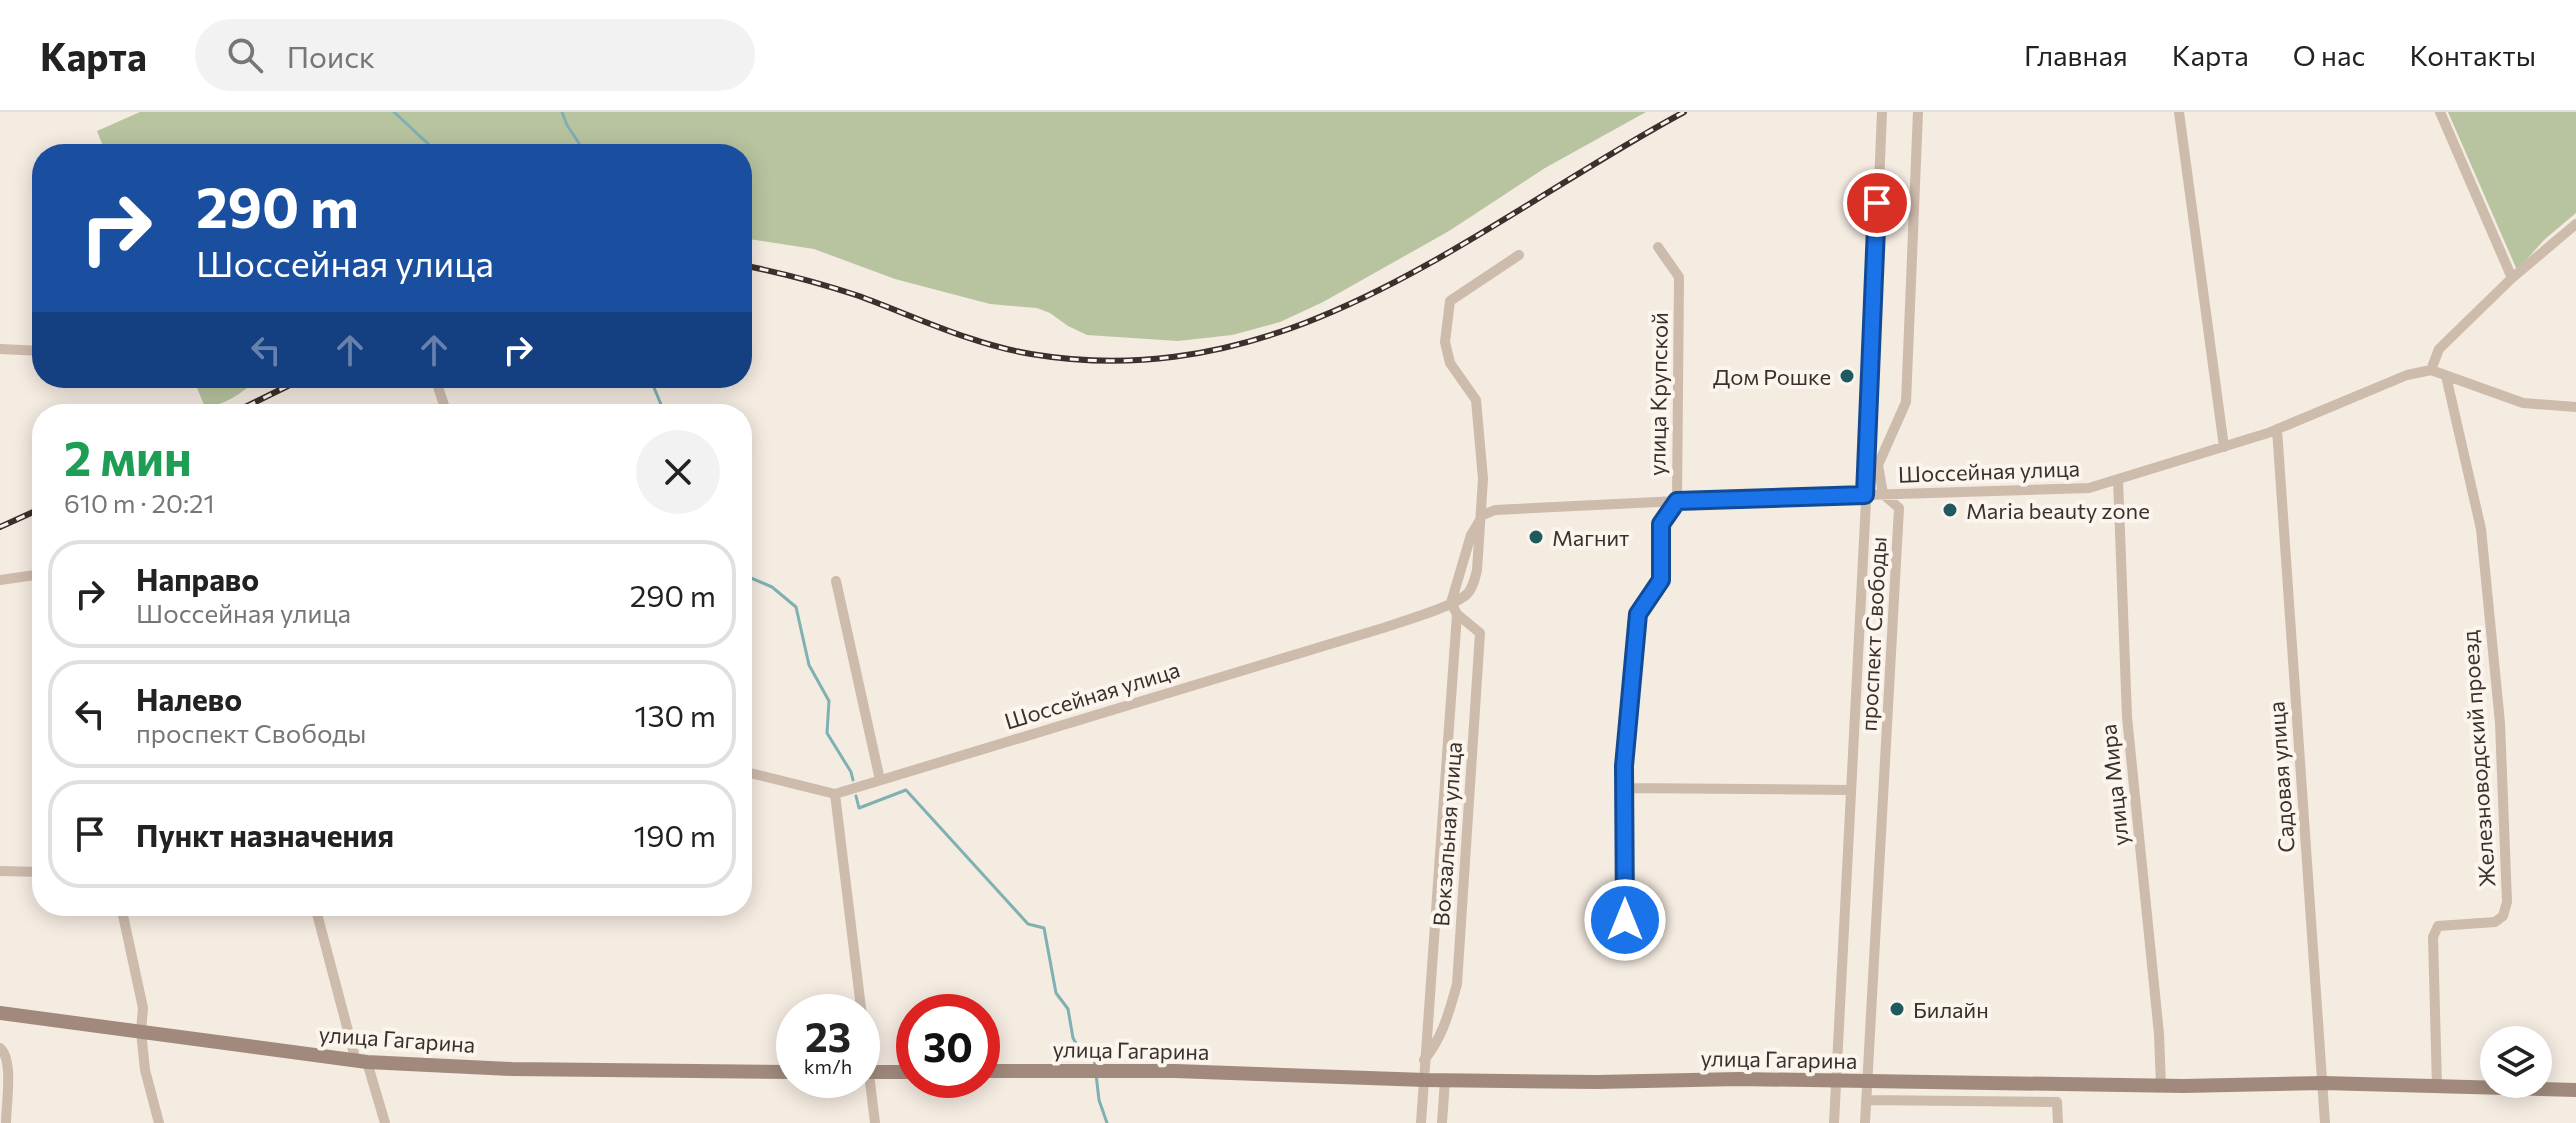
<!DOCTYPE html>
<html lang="ru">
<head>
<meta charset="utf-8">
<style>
  body { margin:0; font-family:Commissioner,sans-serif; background:#f2f2f2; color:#222; height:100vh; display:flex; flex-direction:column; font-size:30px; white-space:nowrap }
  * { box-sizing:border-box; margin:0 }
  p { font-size:26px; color:#767676 }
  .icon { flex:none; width:44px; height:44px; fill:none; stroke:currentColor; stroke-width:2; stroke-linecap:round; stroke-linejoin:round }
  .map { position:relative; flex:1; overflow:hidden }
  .details { position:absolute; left:32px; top:292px; width:720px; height:512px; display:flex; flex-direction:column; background:#fff; border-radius:32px; box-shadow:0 4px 20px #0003 }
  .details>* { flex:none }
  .guide { position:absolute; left:32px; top:32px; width:720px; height:244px; border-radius:32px; box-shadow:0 4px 20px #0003; background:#1a4fa0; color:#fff; overflow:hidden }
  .buttons { position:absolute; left:2480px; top:914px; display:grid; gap:16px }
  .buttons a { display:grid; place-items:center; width:72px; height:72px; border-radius:50%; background:#fff; box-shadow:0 4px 20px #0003; font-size:40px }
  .speed { position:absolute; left:776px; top:882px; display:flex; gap:16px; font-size:40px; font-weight:700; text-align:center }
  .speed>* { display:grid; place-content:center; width:104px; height:104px; border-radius:50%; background:#fff; box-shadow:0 4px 20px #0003; line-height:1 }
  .speed small { font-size:20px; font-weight:400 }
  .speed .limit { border:12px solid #d22; background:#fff; color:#111 }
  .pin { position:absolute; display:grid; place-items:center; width:68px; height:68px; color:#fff; margin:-34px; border:4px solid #fff; border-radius:50%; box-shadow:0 2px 8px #0007 }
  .me { position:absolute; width:88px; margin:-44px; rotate:0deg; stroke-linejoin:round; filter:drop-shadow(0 0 6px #0008) }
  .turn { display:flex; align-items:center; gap:28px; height:168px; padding:0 32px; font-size:36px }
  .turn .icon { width:104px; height:104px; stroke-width:2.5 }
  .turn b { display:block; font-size:56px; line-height:68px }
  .lanes { display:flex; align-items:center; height:76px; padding:0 32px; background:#0003; justify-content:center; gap:40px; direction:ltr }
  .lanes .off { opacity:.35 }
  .round { display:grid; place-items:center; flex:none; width:84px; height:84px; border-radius:42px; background:#f2f2f2 }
  .headline { display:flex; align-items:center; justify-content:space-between; height:136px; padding:0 32px }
  h1 { font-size:48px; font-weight:700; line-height:60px; color:#1e9e55 }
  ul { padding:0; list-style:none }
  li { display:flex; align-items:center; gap:24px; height:108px; margin:0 16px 12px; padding:0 16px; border:4px solid #e0e0e0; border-radius:32px }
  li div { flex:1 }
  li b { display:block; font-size:30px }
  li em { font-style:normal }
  header { display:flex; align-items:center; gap:48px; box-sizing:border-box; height:112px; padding:0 40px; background:#fff; border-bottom:2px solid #e0e0e0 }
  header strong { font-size:38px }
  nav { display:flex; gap:44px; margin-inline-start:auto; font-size:28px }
  .search { width:560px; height:72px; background:#f2f2f2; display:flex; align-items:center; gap:20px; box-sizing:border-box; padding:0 28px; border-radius:44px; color:#767676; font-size:30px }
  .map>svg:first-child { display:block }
</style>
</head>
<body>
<header>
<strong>Карта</strong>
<div class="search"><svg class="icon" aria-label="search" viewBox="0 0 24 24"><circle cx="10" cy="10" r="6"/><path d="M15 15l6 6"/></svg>Поиск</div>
<nav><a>Главная</a><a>Карта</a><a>О нас</a><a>Контакты</a></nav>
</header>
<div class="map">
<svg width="2576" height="1011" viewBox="0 0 2576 1011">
  <rect width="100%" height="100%" fill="#f4ebe1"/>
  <path fill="#b8c4a0" d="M140,0H1646L1545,56L1449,119L1323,190L1280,210L1232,223L1178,229L1087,223L1068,214L1050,201L1037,196L990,192L895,167L814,137L742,126V42H106L97,19Z
    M2448,0H2576V101L2545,127L2517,158Z
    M193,266H261C245,277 224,297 204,293Z"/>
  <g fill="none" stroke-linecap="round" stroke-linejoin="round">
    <path stroke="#7fb0b2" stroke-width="3" d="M394,0L439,42
      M562,0L567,13L586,42
      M572,42L583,37
      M650,266L665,302
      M742,462L772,475L796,495L809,553L829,589L827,621L851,660L853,668
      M856,684L859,696L906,678L1028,812L1044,816L1056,881L1068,897L1073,926L1081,940L1094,943L1095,954
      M1096,962L1099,988L1107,1011"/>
    <path stroke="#cdbbac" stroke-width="10" d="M2179,0L2224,335
      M2440,0L2512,166
      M0,237L42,239
      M2431,258L2439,237L2512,166L2576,112
      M435,266L447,302
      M2277,317L2325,1011
      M2118,367L2127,605L2159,922L2161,974
      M1483,403L1495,398L1677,389L2089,376L2268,321L2407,263L2431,258L2523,291L2576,295
      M0,468L42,462
      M836,469L880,668
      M742,659L835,682L1383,516C1403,509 1453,495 1467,482C1473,476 1475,466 1477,458L1483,367L1476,288L1450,251L1445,230L1450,189L1519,143
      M1624,676L1851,678
      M835,682L875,1011
      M0,759L42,760
      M121,794L143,896L141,919L145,958L159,1011
      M315,794L356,949
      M1625,808L1624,654L1638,502L1661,468V412L1677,389L1679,165L1658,135
      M0,936C14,948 6,992 6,1011
      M1424,948C1443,925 1449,900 1457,872L1480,521L1457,502L1451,491L1471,423L1480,408
      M367,950L385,1011
      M2437,974L2433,825L2438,814L2495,810L2503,804L2507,790L2500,611L2481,417L2446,264
      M1866,988L2057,990L2058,1011
      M1421,1011L1457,502
      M1442,1011L1445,968
      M1834,1011L1866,389L1882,0
      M1865,1011L1899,396L1883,382L1878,353L1906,290L1918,0"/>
    <path stroke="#a18a7d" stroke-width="14" d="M0,901L367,950L512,957L794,960
      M982,959H1175L1425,968L1597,970L1739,967L2183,974L2323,971L2576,978
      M862,960H914"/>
    <defs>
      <path id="rail" d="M742,153C782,161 820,171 859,184C916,205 971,232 1031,242C1290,285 1473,114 1684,0
        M231,302L304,266
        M0,415L42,396"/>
    </defs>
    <use href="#rail" stroke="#3b302b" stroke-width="6"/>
    <use href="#rail" stroke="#fbf5ee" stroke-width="3" stroke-dasharray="9" stroke-linecap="butt"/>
  </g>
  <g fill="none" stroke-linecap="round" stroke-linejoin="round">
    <defs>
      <path id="route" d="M1625,808L1624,654L1638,502L1661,468V412L1677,389L1865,383L1877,91"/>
    </defs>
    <use href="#route" stroke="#114b97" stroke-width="20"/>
    <use href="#route" stroke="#1a73e8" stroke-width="14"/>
  </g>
  <g fill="#1f5a5e" stroke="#fbf5ee" stroke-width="3">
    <circle cx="1847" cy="264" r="8"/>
    <circle cx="1950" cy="398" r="8"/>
    <circle cx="1536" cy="425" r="8"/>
    <circle cx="1897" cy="897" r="8"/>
  </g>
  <g text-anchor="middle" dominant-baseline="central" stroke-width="8" stroke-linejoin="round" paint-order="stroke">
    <g font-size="22" fill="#3b302b" stroke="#fbf5ee" text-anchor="start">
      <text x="1831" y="264" text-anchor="end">Дом Рошке</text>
      <text x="1966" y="398">Maria beauty zone</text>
      <text x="1552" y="425">Магнит</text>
      <text x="1913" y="897">Билайн</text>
    </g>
    <g font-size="22" fill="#3b302b" stroke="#fbf5ee">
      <text transform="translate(1658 282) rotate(-89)">улица Крупской</text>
      <text transform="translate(1989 359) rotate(-2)">Шоссейная улица</text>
      <text transform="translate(1873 522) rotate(-87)">проспект Свободы</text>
      <text transform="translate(1092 583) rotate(-17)">Шоссейная улица</text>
      <text transform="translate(2478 647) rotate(-94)">Железноводский проезд</text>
      <text transform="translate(2281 665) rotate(-94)">Садовая улица</text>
      <text transform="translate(2114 673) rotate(-96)">улица Мира</text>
      <text transform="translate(1447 722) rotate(-86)">Вокзальная улица</text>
      <text transform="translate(397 927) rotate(4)">улица Гагарина</text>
      <text transform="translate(1131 938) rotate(1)">улица Гагарина</text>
      <text transform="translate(1779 947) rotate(1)">улица Гагарина</text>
    </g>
  </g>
</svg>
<div class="buttons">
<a><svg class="icon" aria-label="layers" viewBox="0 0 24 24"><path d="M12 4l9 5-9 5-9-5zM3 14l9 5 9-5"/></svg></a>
</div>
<div class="speed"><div>23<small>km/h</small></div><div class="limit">30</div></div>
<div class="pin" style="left:1877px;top:91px;background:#d93025"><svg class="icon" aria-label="arrive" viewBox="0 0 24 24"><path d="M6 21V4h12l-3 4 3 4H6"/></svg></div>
<svg class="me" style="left:1625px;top:808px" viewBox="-20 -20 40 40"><circle r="17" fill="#1a73e8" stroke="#fff" stroke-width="3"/><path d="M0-11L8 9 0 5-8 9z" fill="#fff"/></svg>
<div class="guide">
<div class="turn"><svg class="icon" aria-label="right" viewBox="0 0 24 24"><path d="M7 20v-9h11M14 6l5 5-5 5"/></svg><div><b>290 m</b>Шоссейная улица</div></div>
<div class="lanes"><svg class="icon off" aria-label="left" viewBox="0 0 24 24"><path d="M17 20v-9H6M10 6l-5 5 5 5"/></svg><svg class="icon off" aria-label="ahead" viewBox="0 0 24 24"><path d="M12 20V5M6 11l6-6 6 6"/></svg><svg class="icon off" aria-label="ahead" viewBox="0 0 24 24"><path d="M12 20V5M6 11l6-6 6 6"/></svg><svg class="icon" aria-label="right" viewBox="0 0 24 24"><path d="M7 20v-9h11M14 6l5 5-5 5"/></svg></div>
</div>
<section class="details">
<div class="headline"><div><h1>2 мин</h1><p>610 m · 20:21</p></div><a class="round"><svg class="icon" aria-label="close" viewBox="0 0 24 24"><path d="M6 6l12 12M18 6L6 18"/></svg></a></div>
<ul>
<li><svg class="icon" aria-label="right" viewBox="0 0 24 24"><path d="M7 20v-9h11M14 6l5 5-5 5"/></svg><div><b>Направо</b><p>Шоссейная улица</p></div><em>290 m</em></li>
<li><svg class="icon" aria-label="left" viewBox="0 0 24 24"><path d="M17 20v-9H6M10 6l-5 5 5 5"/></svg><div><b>Налево</b><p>проспект Свободы</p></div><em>130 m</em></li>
<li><svg class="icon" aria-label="arrive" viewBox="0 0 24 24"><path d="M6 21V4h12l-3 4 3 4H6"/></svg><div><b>Пункт назначения</b></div><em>190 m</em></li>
</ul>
</section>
</div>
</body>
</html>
